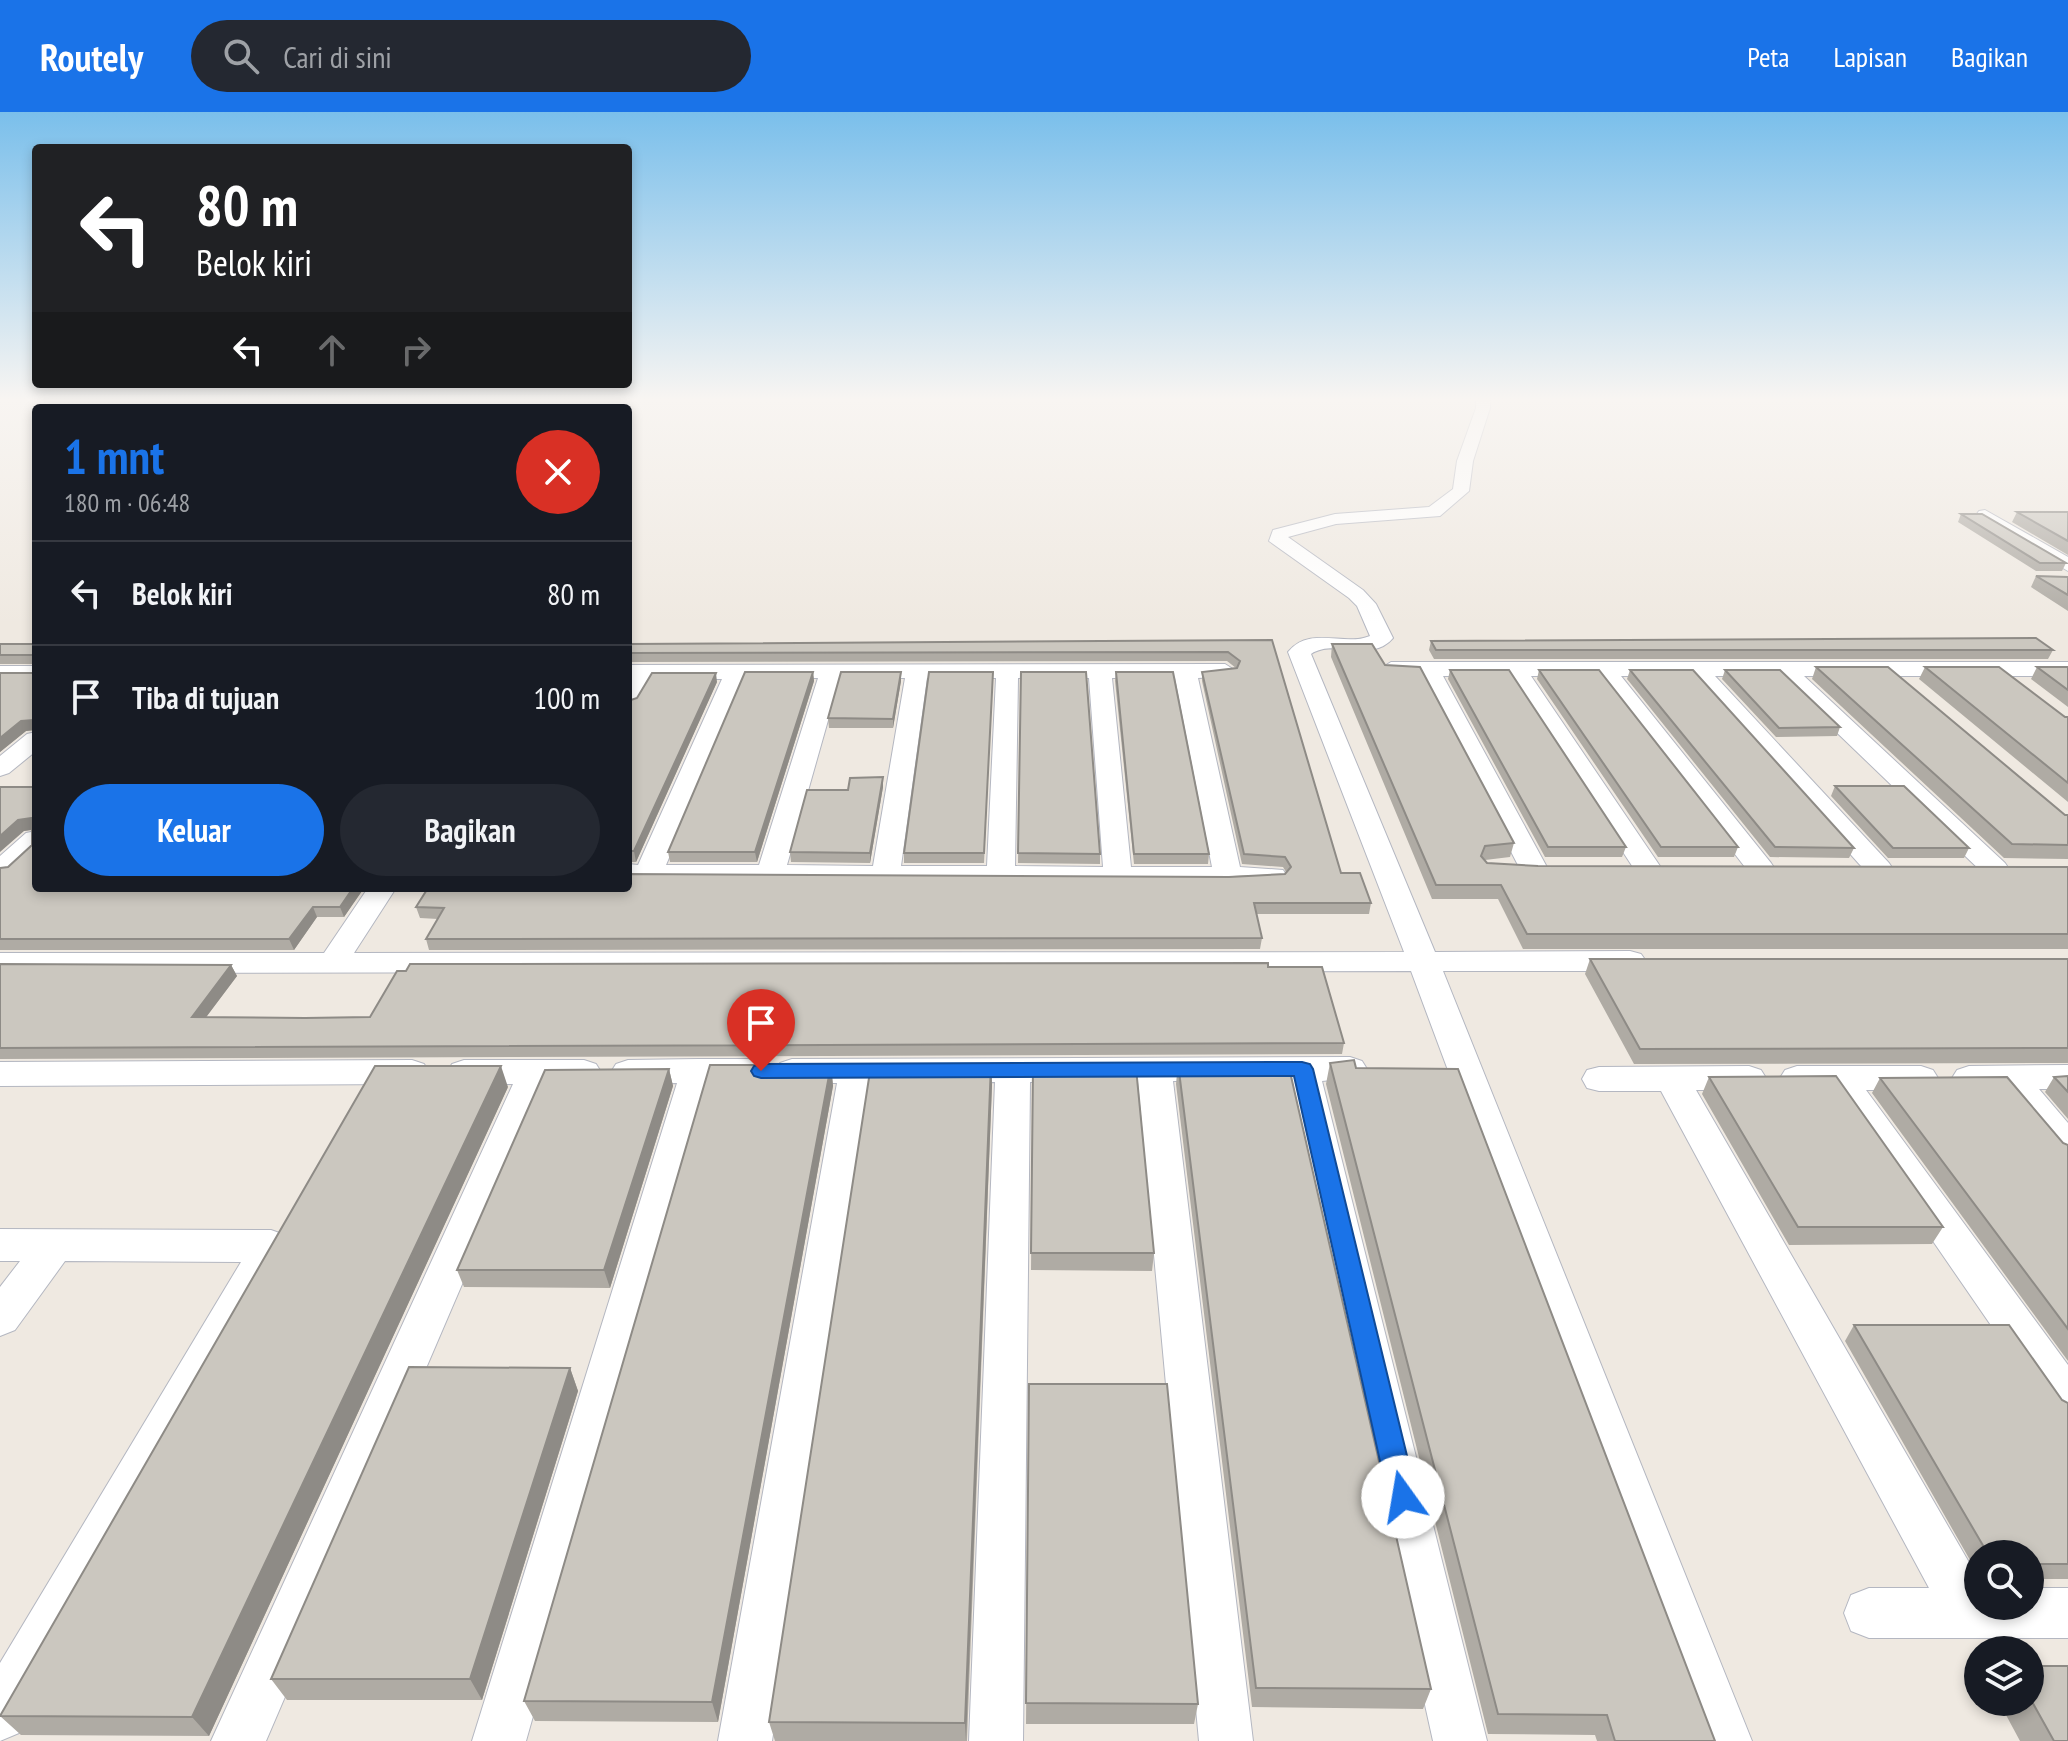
<!DOCTYPE html>
<html lang="id">
<head>
<meta charset="utf-8">
<style>
  body { margin:0; font-family:"PT Sans Narrow",sans-serif; background:#242831; color:#f1f3f6; height:100vh; display:flex; flex-direction:column; font-size:30px; white-space:nowrap }
  * { box-sizing:border-box; margin:0 }
  p { font-size:26px; color:#9ea1a6 }
  .icon { flex:none; width:44px; height:44px; fill:none; stroke:currentColor; stroke-width:2; stroke-linecap:round; stroke-linejoin:round }
  .map { position:relative; flex:1; overflow:hidden }
  .drawer { position:absolute; left:32px; top:292px; width:600px; height:488px; display:flex; flex-direction:column; background:#171b24; border-radius:8px; box-shadow:0 4px 12px #0003 }
  .drawer>* { flex:none }
  .banner { position:absolute; left:32px; top:32px; width:600px; height:244px; border-radius:8px; box-shadow:0 4px 12px #0003; background:#202124; color:#fff; overflow:hidden }
  .buttons { position:absolute; left:1964px; top:1428px; display:grid; gap:16px }
  .buttons a { display:grid; place-items:center; width:80px; height:80px; border-radius:50%; background:#171b24; box-shadow:0 4px 12px #0003; font-size:40px }
  .pin { position:absolute; display:grid; place-items:center; width:68px; height:68px; color:#fff; margin:-82px -34px; border-radius:50% 50% 50% 0; rotate:-45deg; box-shadow:0 0 8px #0007 }
  .pin .icon { rotate:45deg }
  .me { position:absolute; width:88px; margin:-44px; rotate:347deg; stroke-linejoin:round; filter:drop-shadow(0 0 6px #0008) }
  .turn { display:flex; align-items:center; gap:28px; height:168px; padding:0 32px; font-size:36px }
  .turn .icon { width:104px; height:104px; stroke-width:2.5 }
  .turn b { display:block; font-size:56px; line-height:68px }
  .lanes { display:flex; align-items:center; height:76px; padding:0 32px; background:#0003; justify-content:center; gap:40px; direction:ltr }
  .lanes .off { opacity:.35 }
  .round { display:grid; place-items:center; flex:none; width:84px; height:84px; border-radius:42px; background:#242831 }
  .head { display:flex; align-items:center; justify-content:space-between; height:136px; padding:0 32px }
  h1 { font-size:48px; font-weight:600; line-height:60px; color:#1a73e8 }
  .action { display:flex; gap:16px; margin-top:auto; padding:16px 32px }
  .action a { flex:1; height:92px; border-radius:48px; background:#1a73e8; color:#fff; font-size:32px; font-weight:600; line-height:92px; text-align:center }
  .action a+a { background:#242831; color:#f1f3f6 }
  ul { padding:0; list-style:none }
  li { display:flex; align-items:center; gap:24px; height:104px; padding:0 32px; border-top:2px solid #363941 }
  li div { flex:1 }
  li b { display:block; font-size:30px }
  li em { font-style:normal }
  header { display:flex; align-items:center; gap:48px; box-sizing:border-box; height:112px; padding:0 40px; background:#1a73e8; color:#fff }
  header strong { font-size:38px }
  nav { display:flex; gap:44px; margin-inline-start:auto; font-size:28px }
  .search { width:560px; height:72px; background:#242831; display:flex; align-items:center; gap:20px; box-sizing:border-box; padding:0 28px; border-radius:44px; color:#9ea1a6; font-size:30px }
  .map>svg:first-child { display:block }
</style>
</head>
<body>
<header>
<strong>Routely</strong>
<div class="search"><svg class="icon" aria-label="search" viewBox="0 0 24 24"><circle cx="10" cy="10" r="6"/><path d="M15 15l6 6"/></svg>Cari di sini</div>
<nav><a>Peta</a><a>Lapisan</a><a>Bagikan</a></nav>
</header>
<div class="map">
<svg width="2068" height="1629" viewBox="0 0 2068 1629">
  <rect width="100%" height="100%" fill="#efe9e1"/>
  <g fill="none" stroke-linecap="round" stroke-linejoin="round">
    <defs>
      <path id="minor" d="M1476,285H1490V296L1473,349L1469,379L1440,404L1336,412L1288,425L1363,478L1376,492L1393,526C1371,552 1335,526 1311,542L1435,840L1630,839L1641,842L1646,849L1641,856L1630,859H1443L1752,1629H1698L1411,859L0,861V841H324L368,776H396L354,841L1404,840L1288,540C1310,513 1344,535 1370,524L1357,494L1349,486L1269,429L1273,418L1335,402L1429,395L1453,377L1457,349L1476,296Z
        M1985,398L2068,445V459L1979,407L1976,403L1979,399Z
        M1391,550H2068V564H1804L2005,751L2009,757L2005,763L1995,765L1985,763L1778,564H1715L1889,751L1893,757L1889,763L1879,765L1869,763L1691,564H1621L1771,751L1775,757L1771,763L1761,765L1751,763L1598,564H1531L1662,757L1658,763L1648,765L1638,763L1508,564H1443L1548,757L1544,763L1534,765L1524,763L1520,757L1420,564L1383,562L1380,557Z
        M1225,552L1236,559L1233,564L1198,566L1240,755L1283,758L1287,764L1283,770L1228,773L628,770V752L638,753L722,567H652L636,594L628,596V553ZM744,566H818L759,753H666ZM840,566H905L873,754L787,753ZM927,566H996L987,754H901ZM1018,566H1089L1103,755L1015,754ZM1112,566H1175L1212,755H1131Z
        M0,554H36V568H0Z
        M36,620V639L9,661L0,664V644L27,622Z
        M36,719V741L12,763L0,765V744L26,721Z
        M1350,945L1362,949L1367,957L1362,965L1322,969L1487,1629H1433L1287,969H1173L1253,1629H1199L1138,970H1030L1023,1629H969L995,970L871,971L772,1629H718L837,971H792L780,967L775,959L780,951L792,947Z
        M698,947H748L760,951L765,959L760,967L748,971H712L526,1629H472L677,971L628,972L616,968L611,960L616,952L628,948Z
        M412,948L424,952L429,960L424,968L412,972L0,974V950Z
        M464,948H584L596,952L601,960L596,968L584,972H548L266,1629H211L513,972H464L452,968L447,960L452,952Z
        M2068,953V977H2039L2068,1011V1048L2055,1045L1999,978H1969L1957,974L1952,966L1957,958L1969,954Z
        M1749,954L1761,958L1766,966L1761,974L1749,978H1696L1978,1466V1494H2030V1476H2068V1526H1869L1851,1519L1844,1501L1851,1483L1869,1476H1929L1661,979H1599L1587,976L1582,967L1587,958L1599,955Z
        M1797,954H1921L1933,958L1938,966L1933,974L1921,978H1866L2068,1253V1308L2052,1302L1829,978H1797L1785,974L1780,966L1785,958Z
        M0,1117L271,1118L285,1123L291,1134L285,1145L277,1148L280,1154L274,1166L19,1621L0,1629V1551L241,1150L65,1149L15,1218L0,1224V1175L20,1149H0Z"/>
    </defs>
    <use href="#minor" stroke="#b4b7c1" stroke-width="2"/>
    <use href="#minor" fill="#fff" fill-rule="evenodd"/>
  </g>
  <path fill="#afaba4" d="M2017,400H2068V443L2012,410Z
    M1961,402L2066,451L2062,459H2036L1958,410Z
    M2036,464L2068,465V499L2031,475Z
    M1272,528L1341,761L1371,791L1369,802H1256L1262,826L1260,837L429,838L426,827L438,807L420,806L416,795L1285,762L1286,760L1283,755L1242,752L1202,569V560L1236,556L1227,549L628,550V532Z
    M1431,529L2053,538L2048,547H1434L1429,538Z
    M0,532H36V620L35,618L26,619L0,640V561H34V552H0Z
    M1332,532L1385,553L1514,731L1510,745L1485,748L1487,751L1538,754L2068,755V837H1523L1498,787H1432L1331,545Z
    M1816,555L2065,703H2068V747L2004,746L1812,567Z
    M1925,555L2068,605V690L1919,567Z
    M2037,555H2068V595L2031,567Z
    M1450,558L1626,735L1622,745H1545L1448,567Z
    M1539,558L1738,735L1734,745H1658L1537,567Z
    M1630,558L1854,736L1849,746L1770,745L1627,567Z
    M1725,558L1840,615L1837,624L1776,625L1722,567Z
    M813,560L814,569L757,750H670L668,740Z
    M901,560V569L893,616H829L828,606Z
    M993,560L984,751H904V741Z
    M1021,560L1100,742V752L1018,751Z
    M1116,560L1209,742L1208,752H1134L1115,569Z
    M717,570L636,750H628V589Z
    M1835,674L1969,736L1964,746H1888L1831,684Z
    M36,675V776H364L344,805H317L294,838H0V756L8,755L32,733V718L24,719Z
    M883,675L870,751L791,750L790,740L848,678Z
    M1590,847H2068V951L1634,952L1585,862Z
    M0,852L231,853L237,864L206,905L305,906L370,905L1268,855L1344,931L1342,942L0,947Z
    M1178,951L1431,1577L1423,1597L1252,1595L1176,972Z
    M1330,951L1356,956L1715,1629H1597L1595,1623L1488,1622L1326,972Z
    M991,952L992,973L967,1629H775L769,1610Z
    M831,953L833,974L718,1610L535,1609L524,1589Z
    M1033,956L1154,1141L1152,1159L1031,1158Z
    M669,957L673,974L610,1176L464,1175L457,1158Z
    M2068,964V1007L2045,980L2054,965Z
    M1709,965L1943,1115L1932,1132L1789,1133L1702,982Z
    M1880,966L2068,1033V1249L1872,981Z
    M508,975L209,1624L21,1623L0,1604Z
    M1854,1213L2068,1291V1467H2030V1442H1978V1462L1845,1229Z
    M570,1256L578,1279L482,1588H287L271,1567Z
    M1029,1272L1198,1592L1194,1612H1026Z
    M2030,1554L2068,1629H2020L1999,1590H2030Z"/>
  <path fill="#8e8b86" d="M813,560L814,569L757,750L755,740Z
    M901,560V569L893,616V607Z
    M716,561L717,570L636,750L634,739Z
    M33,608L35,618L26,619L0,640V626L21,609Z
    M883,665V675L870,751V741Z
    M32,706L36,717L24,719L0,740V724L18,708Z
    M353,776H364L344,805L340,795Z
    M313,795L317,805L294,838L289,827Z
    M231,853L237,864L198,916L192,905Z
    M991,952L992,973L966,1629L965,1611Z
    M831,953L833,974L718,1610L712,1590Z
    M501,954L508,975L209,1624L192,1605Z
    M669,957L673,974L610,1176L604,1158Z
    M570,1256L578,1279L482,1588L470,1567Z"/>
  <path fill="#cbc7bf" stroke="#8e8b86" stroke-width="2" d="M2017,400H2068V429Z
    M1961,402H1982L2066,451H2040Z
    M2036,464L2068,465V483Z
    M2036,526L2053,538H1436L1431,529Z
    M1272,528L1341,761H1360L1371,791H1254L1262,826L426,827L444,796L416,795L428,776H628V762L1229,765L1285,762L1291,755L1285,745L1244,742L1202,560L1237,556L1240,549L1228,540L628,541V532Z
    M0,532H36V616H34L33,608L21,609L0,626V561H34V543H0Z
    M1332,532H1372L1385,553L1420,555L1514,731L1485,734L1481,744L1487,751L1538,754L2068,755V822H1527L1501,773H1436Z
    M1816,555H1888L2065,703H2068V733L2012,732Z
    M1925,555H1999L2065,605H2068V671Z
    M2037,555H2068V578Z
    M1450,558H1509L1626,735H1548Z
    M1539,558H1599L1738,735H1661Z
    M1630,558H1693L1854,736L1775,735Z
    M1725,558H1780L1840,615L1779,616Z
    M745,560H813L755,740H668Z
    M841,560H901L893,607L828,606Z
    M929,560H993L984,741H904Z
    M1021,560H1086L1100,742L1018,741Z
    M1116,560H1173L1209,742H1134Z
    M652,561H716L634,739H628V589L637,586Z
    M883,665L870,741L790,740L807,678H848L850,666Z
    M1835,674H1904L1969,736H1893Z
    M0,675H36V776H353L340,795H313L289,827H0V756L8,755L32,733V706L18,708L0,724Z
    M1590,847H2068V936L1640,937Z
    M1268,851V855H1322L1344,931L0,936V852L231,853L192,905L305,906L370,905L397,859H406L410,852Z
    M1354,948L1356,956L1458,957L1715,1629H1615L1607,1603L1498,1602L1330,951Z
    M1178,951H1288L1431,1577L1256,1576Z
    M991,952L965,1611L769,1610L871,953Z
    M710,953H831L712,1590L524,1589Z
    M375,954H501L192,1605L0,1604Z
    M1033,956H1136L1154,1141H1031Z
    M669,957L604,1158H457L545,958Z
    M1836,964L1943,1115H1798L1709,965Z
    M2068,964V980L2054,965Z
    M2007,965L2063,1031L2068,1033V1217L1880,966Z
    M1854,1213H2009L2062,1288L2068,1291V1452H2030V1442H1988Z
    M409,1255L570,1256L470,1567H271Z
    M1029,1272H1167L1198,1592L1026,1591Z
    M2030,1554H2068V1629H2054L2030,1586Z"/>
  <linearGradient id="sky" x2="0" y2="1"><stop stop-color="#7abfeb"/><stop offset="0.56" stop-color="#f8f5f2"/><stop offset="1" stop-color="#f8f5f2" stop-opacity="0"/></linearGradient>
  <rect width="2068" height="513" fill="url(#sky)"/>
  <path fill="#1a73e8" stroke="#114b97" stroke-width="2" d="M1302,950L1310,952L1313,957L1417,1385L1413,1394L1403,1398L1392,1394L1388,1385L1294,964L761,966L754,964L751,959L754,954L761,952Z"/>
</svg>
<div class="buttons">
<a><svg class="icon" aria-label="search" viewBox="0 0 24 24"><circle cx="10" cy="10" r="6"/><path d="M15 15l6 6"/></svg></a>
<a><svg class="icon" aria-label="layers" viewBox="0 0 24 24"><path d="M12 4l9 5-9 5-9-5zM3 14l9 5 9-5"/></svg></a>
</div>
<div class="pin" style="left:761px;top:959px;background:#d93025"><svg class="icon" aria-label="arrive" viewBox="0 0 24 24"><path d="M6 21V4h12l-3 4 3 4H6"/></svg></div>
<svg class="me" style="left:1403px;top:1385px" viewBox="-20 -20 40 40"><circle r="19" fill="#fff"/><path d="M0-13L10 11 0 6-10 11z" fill="#1a73e8"/></svg>
<div class="banner">
<div class="turn"><svg class="icon" aria-label="left" viewBox="0 0 24 24"><path d="M17 20v-9H6M10 6l-5 5 5 5"/></svg><div><b>80 m</b>Belok kiri</div></div>
<div class="lanes"><svg class="icon" aria-label="left" viewBox="0 0 24 24"><path d="M17 20v-9H6M10 6l-5 5 5 5"/></svg><svg class="icon off" aria-label="ahead" viewBox="0 0 24 24"><path d="M12 20V5M6 11l6-6 6 6"/></svg><svg class="icon off" aria-label="right" viewBox="0 0 24 24"><path d="M7 20v-9h11M14 6l5 5-5 5"/></svg></div>
</div>
<section class="drawer">
<div class="head"><div><h1>1 mnt</h1><p>180 m · 06:48</p></div><a class="round" style="background:#d93025;color:#fff"><svg class="icon" aria-label="close" viewBox="0 0 24 24"><path d="M6 6l12 12M18 6L6 18"/></svg></a></div>
<ul>
<li><svg class="icon" aria-label="left" viewBox="0 0 24 24"><path d="M17 20v-9H6M10 6l-5 5 5 5"/></svg><div><b>Belok kiri</b></div><em>80 m</em></li>
<li><svg class="icon" aria-label="arrive" viewBox="0 0 24 24"><path d="M6 21V4h12l-3 4 3 4H6"/></svg><div><b>Tiba di tujuan</b></div><em>100 m</em></li>
</ul>
<div class="action"><a>Keluar</a><a>Bagikan</a></div>
</section>
</div>
</body>
</html>
